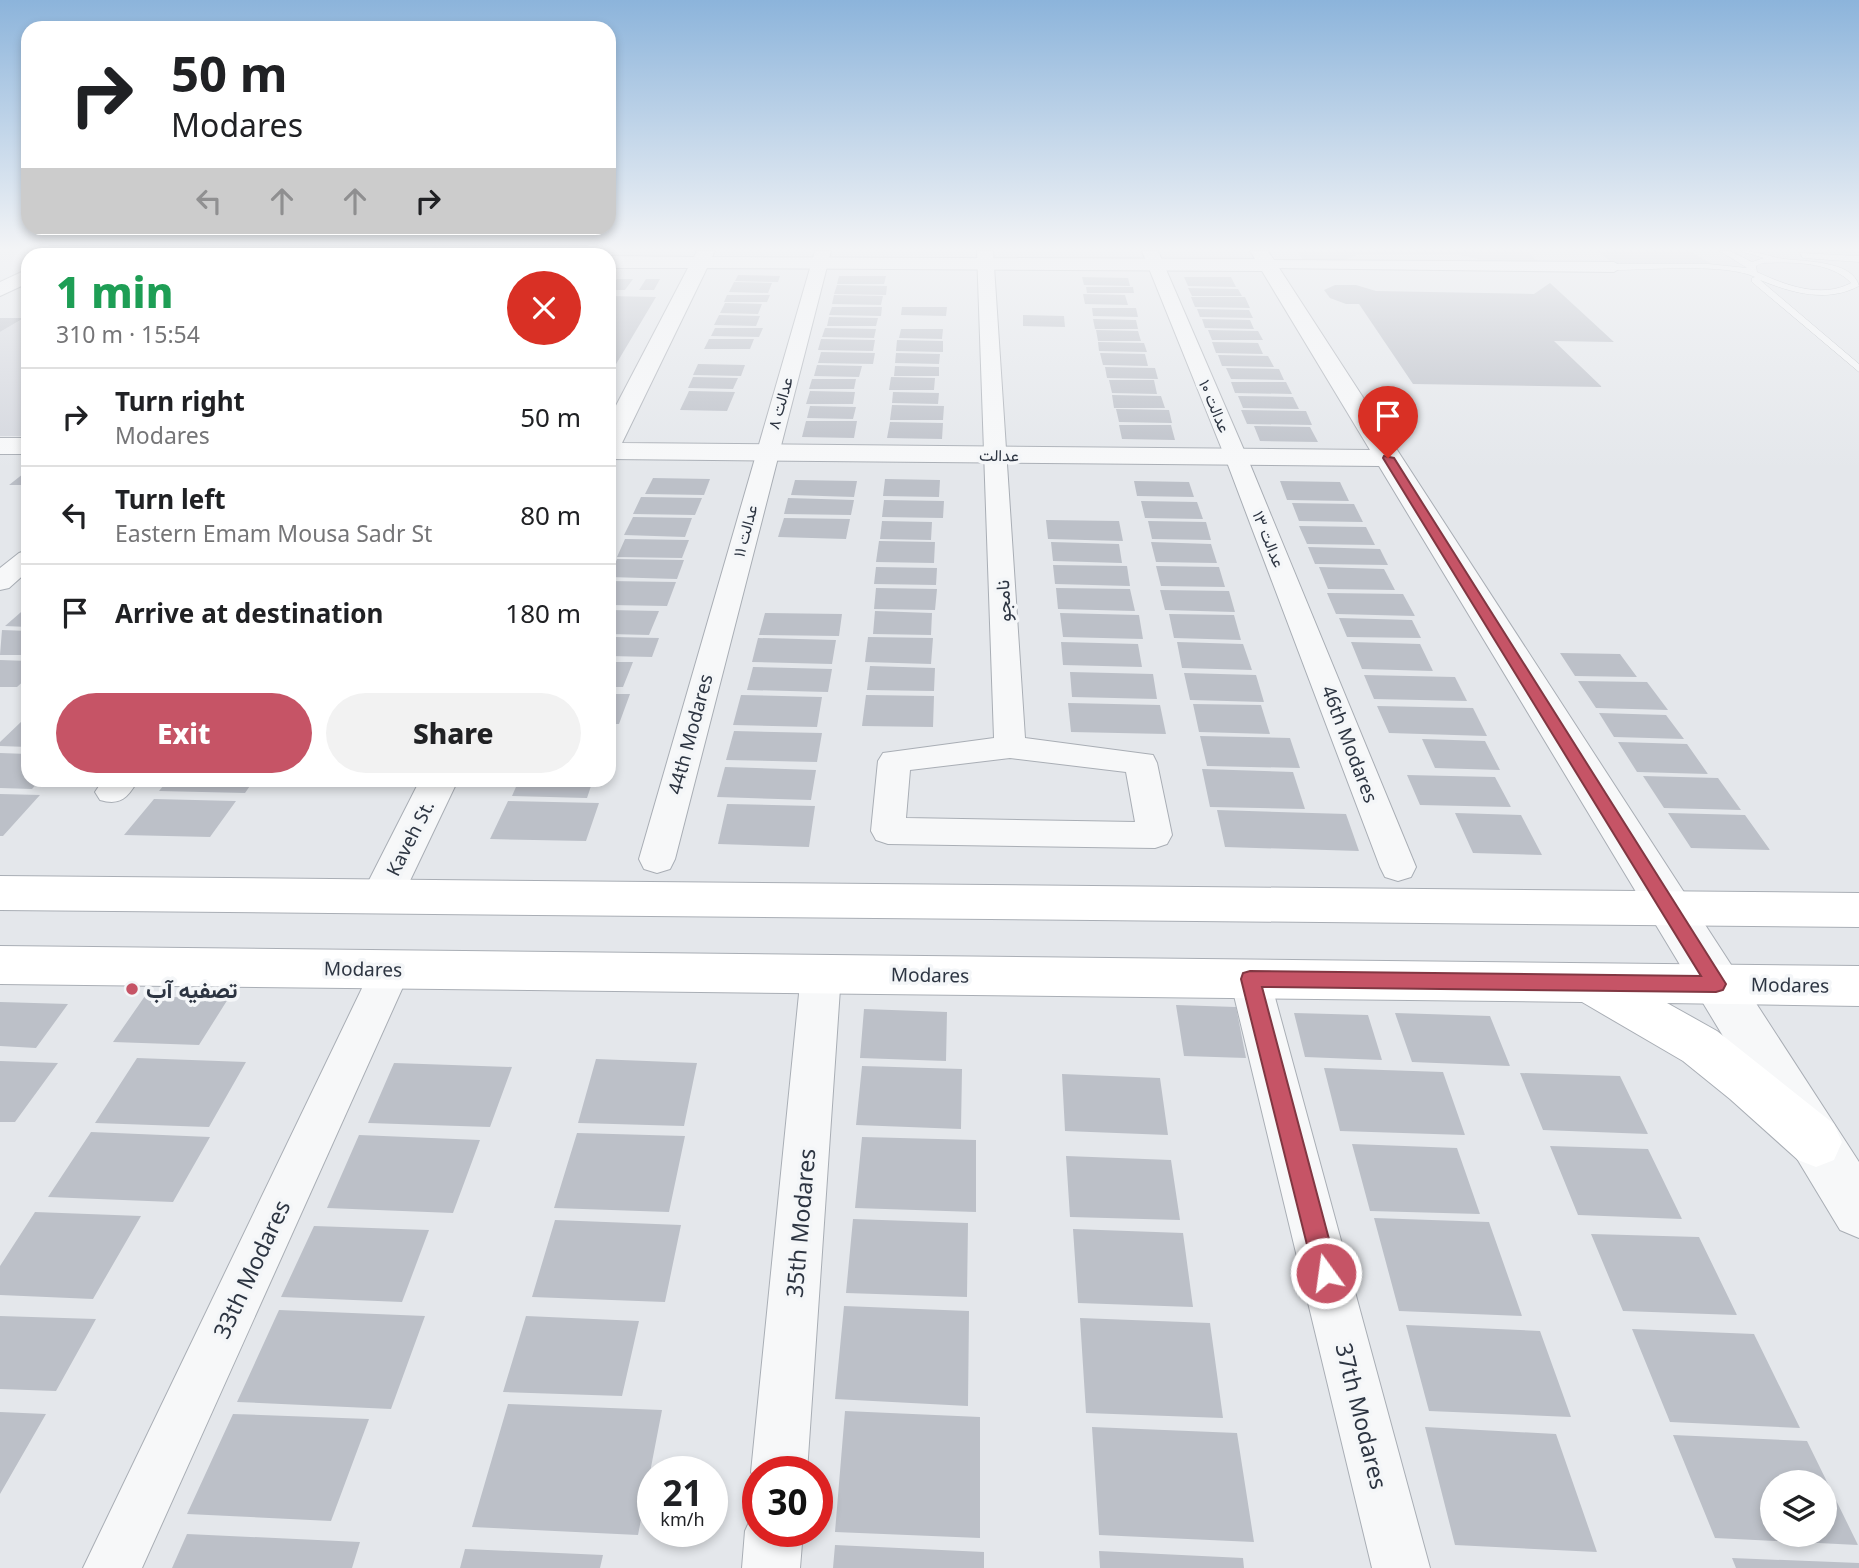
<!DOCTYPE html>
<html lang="en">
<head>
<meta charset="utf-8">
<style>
  body { margin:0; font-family:"Noto Sans",Vazirmatn,sans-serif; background:#f2f2f2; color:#202124; height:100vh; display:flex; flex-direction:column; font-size:26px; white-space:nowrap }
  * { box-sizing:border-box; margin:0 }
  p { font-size:23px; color:#757577 }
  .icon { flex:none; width:38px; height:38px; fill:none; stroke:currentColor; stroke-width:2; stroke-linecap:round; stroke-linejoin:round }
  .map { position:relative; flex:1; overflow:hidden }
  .panel { position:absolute; left:21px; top:248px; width:595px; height:539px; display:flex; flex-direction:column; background:#fff; border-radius:21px; box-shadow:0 4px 10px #0003 }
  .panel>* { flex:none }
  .hud { position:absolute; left:21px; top:21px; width:595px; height:214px; border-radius:21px; box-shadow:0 4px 10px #0003; background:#fff; color:#202124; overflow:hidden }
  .buttons { position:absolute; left:1760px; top:1470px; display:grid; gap:14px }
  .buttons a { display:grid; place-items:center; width:77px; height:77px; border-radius:50%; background:#fff; box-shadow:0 4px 10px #0003; font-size:35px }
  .speed { position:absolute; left:637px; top:1456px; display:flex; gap:14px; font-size:35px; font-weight:700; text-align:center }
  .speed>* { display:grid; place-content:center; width:91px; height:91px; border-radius:50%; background:#fff; box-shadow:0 4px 10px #0003; line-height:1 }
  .speed small { font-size:18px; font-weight:400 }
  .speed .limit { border:10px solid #d22; background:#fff; color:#111 }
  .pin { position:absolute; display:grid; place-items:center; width:60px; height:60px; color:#fff; margin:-72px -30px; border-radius:50% 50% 50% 0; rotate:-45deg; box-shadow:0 0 7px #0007 }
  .pin .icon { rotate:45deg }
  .me { position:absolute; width:77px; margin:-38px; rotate:346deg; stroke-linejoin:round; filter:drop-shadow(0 0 5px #0008) }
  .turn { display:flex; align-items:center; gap:24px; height:147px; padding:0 35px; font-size:32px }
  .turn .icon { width:91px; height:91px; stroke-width:2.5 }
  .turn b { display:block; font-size:49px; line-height:60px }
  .lanes { display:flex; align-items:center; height:66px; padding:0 35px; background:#0003; justify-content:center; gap:35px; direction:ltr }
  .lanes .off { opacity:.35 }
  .round { display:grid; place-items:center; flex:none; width:74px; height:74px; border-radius:37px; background:#f2f2f2 }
  .headline { display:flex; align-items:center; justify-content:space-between; height:119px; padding:0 35px }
  h1 { font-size:42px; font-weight:800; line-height:52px; color:#1e9e55 }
  .action { display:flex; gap:14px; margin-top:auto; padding:14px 35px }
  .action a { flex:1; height:80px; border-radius:42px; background:#c65466; color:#fff; font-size:28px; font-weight:800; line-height:80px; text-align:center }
  .action a+a { background:#f2f2f2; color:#202124 }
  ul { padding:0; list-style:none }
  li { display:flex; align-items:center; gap:21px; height:98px; padding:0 35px; border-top:2px solid #e0e0e0 }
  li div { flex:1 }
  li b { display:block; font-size:26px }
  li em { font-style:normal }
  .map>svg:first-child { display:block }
</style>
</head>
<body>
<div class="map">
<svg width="1859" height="1568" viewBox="0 0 1859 1568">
  <rect width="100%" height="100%" fill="#e4e7eb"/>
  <path fill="#d3d6dd" d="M1297,251H1526L1540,263H1496L1460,255L1359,254L1343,261H1304Z
    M1597,251H1689L1718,267L1617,266Z
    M28,316V436H0V332Z"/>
  <path fill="#cad4c6" d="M93,251H211L205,256L85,255Z"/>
  <path fill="#bcc0c8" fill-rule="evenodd" d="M738,275L780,276L778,282L735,281Z
    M839,276H886L884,284H837Z
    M1082,277L1128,278L1130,286L1084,285Z
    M1184,277H1231L1236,287L1188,286Z
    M617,279H633L625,290H609Z
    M646,279H660L654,290H639Z
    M734,282L772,283L768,293L729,292Z
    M1550,283L1614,342L1554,341L1602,387L1413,384L1359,304H1346L1330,298L1324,290L1335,285H1356L1376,291L1534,294Z
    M837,285L887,286L886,295L834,294Z
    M1086,287H1133L1134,293H1087Z
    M1188,288L1238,289L1242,296H1192Z
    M1083,294L1125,295L1128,305L1085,304Z
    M727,295H770L767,302H724Z
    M834,295L883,296L881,305L832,304Z
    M609,296L656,297L609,376Z
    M1191,297H1245L1250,308L1195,307Z
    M725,303L762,304L758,314L720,313Z
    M832,307H882L881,316L829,315Z
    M902,307H947L946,316L901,315Z
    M1092,308H1136L1138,317L1093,316Z
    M1197,309L1249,310L1253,318L1200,317Z
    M719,315L760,316L756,326L714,325Z
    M1023,315L1064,316L1065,327L1023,326Z
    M829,317L878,318L876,326H827Z
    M0,318H24L0,332Z
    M1093,319L1136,320L1138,329H1095Z
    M1202,319L1250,320L1254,329L1205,328Z
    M715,328H763L759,337L711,336Z
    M825,328L876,329L874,338L822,337Z
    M901,329H943L942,339L899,338Z
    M1096,330L1138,331L1141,341H1098Z
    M1208,330L1258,331L1263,340H1212Z
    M709,339H754L750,349H704Z
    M821,339L875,340L873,351L818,350Z
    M897,340L943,341V352L896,351Z
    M1098,342L1144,343L1147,352L1099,351Z
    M1212,342L1258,343L1263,354L1216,353Z
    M821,352L875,353L873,364L818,363Z
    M896,353L940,354L939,364L895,363Z
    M1100,353L1145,354L1148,366L1103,365Z
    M1218,355L1268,356L1274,367L1222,366Z
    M698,364L745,365L741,376L693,375Z
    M817,365L862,366L859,377L814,376Z
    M895,366L939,367V376H894Z
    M1105,367L1155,368L1158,379L1107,378Z
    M1226,368L1279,369L1284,380L1231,379Z
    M693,377L738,378L733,389L688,388Z
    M891,377L935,378L934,390H889Z
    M812,379H856L854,389H809Z
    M1109,380H1154L1157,394L1112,393Z
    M1231,382H1286L1292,394L1235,393Z
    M689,391L735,392L727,411L680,410Z
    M810,391L855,392L853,404H806Z
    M893,392L939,393L938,404L892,403Z
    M1112,395L1161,396L1165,408H1114Z
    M1238,396L1293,397L1299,409L1243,408Z
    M892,405L944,406L943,420H890Z
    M810,406L856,407L853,419L807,418Z
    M1116,409L1169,410L1172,423L1119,422Z
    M1241,410L1306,411L1312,425L1247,424Z
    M806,421H857L854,438L802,437Z
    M890,422L943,423L942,439L887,438Z
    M1119,425H1171L1175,440L1122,439Z
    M1254,426L1310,427L1318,442L1260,441Z
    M28,470V485H9Z
    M653,478L710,479L704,495L645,494Z
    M885,479L940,480L939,497L883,496Z
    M795,480L857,481L854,497L791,495Z
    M1134,481L1189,482L1194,497L1137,496Z
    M1280,481L1340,482L1349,501L1287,500Z
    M641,497L702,498L695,515L633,514Z
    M788,498L854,500L851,515L784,514Z
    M884,500L944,501L943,518L882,517Z
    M1141,501L1197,502L1203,519L1145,518Z
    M1292,503L1354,504L1363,522L1299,521Z
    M633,517L692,518L685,537L624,535Z
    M784,518L850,519L846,539L778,537Z
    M1046,520L1119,521L1123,541L1048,539Z
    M882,521L932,522L931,540L880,539Z
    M1148,521L1206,522L1211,540L1152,539Z
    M1299,526L1366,527L1375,545L1307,544Z
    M625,539L689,540L682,558L617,557Z
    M879,541L935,542L934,563L876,562Z
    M1051,542L1119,544L1122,563L1053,561Z
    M1151,542L1211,544L1217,563L1156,562Z
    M1308,547L1380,549L1388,565L1315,564Z
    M617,559L684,560L677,579L609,577Z
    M1053,565L1127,566L1130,586L1055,584Z
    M1156,566L1219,567L1225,587L1161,586Z
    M876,567L937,568L936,585L874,584Z
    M1319,567L1384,569L1395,590L1328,589Z
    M609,581L676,582L667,606L609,605Z
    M876,588L937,589L935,610L874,609Z
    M1056,588L1130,589L1135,611L1058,609Z
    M1160,590L1229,591L1235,612L1165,610Z
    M1327,593L1403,594L1415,616L1336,614Z
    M28,606V627L5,626Z
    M609,610L659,611L649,635L609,634Z
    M875,611L932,613L931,635L873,634Z
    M765,613L842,614L839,636L759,635Z
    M1060,613L1139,615L1143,639L1063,637Z
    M1169,614L1234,615L1241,640L1174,638Z
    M1339,618L1412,620L1421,638L1347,637Z
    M2,630L28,631V655H0Z
    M614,637L659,638L652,657L609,656Z
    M868,637L933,638L931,664L865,662Z
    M758,638L836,640L832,664L752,662Z
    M1061,642L1138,644L1142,667L1063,665Z
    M1177,642L1243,644L1252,670L1182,668Z
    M1351,642L1420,644L1433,671L1362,669Z
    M1560,653L1620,654L1637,677L1575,676Z
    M0,660L28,661V677L17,687H0Z
    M609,662H633L623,687H609Z
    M870,666L935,668L934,691L867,690Z
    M753,667L832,669L828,692L747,690Z
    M1070,672L1153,674L1157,699L1072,697Z
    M1184,673L1256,675L1264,702L1190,700Z
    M1364,675L1455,677L1467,701L1374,699Z
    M1578,681L1647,682L1668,710L1596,708Z
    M609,694H630L619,724H609Z
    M741,695L822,697L817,727L733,725Z
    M866,695L934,696L933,727L862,726Z
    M1068,703L1160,705L1166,734L1071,732Z
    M1193,704L1261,705L1270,734L1199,732Z
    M1377,706L1473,708L1487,736L1389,733Z
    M1599,713L1666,715L1684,739L1614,737Z
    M22,721H28V747L0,746V742Z
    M734,731L822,733L817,762L726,760Z
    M1200,736L1290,738L1300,768L1207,766Z
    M1422,739L1485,741L1500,770L1435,768Z
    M1618,742L1687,744L1708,774L1637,772Z
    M0,753L28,754V780H40L32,789L0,788Z
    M725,767L816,770L811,800L717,797Z
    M1202,769L1293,772L1305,809L1210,807Z
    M1407,775L1495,777L1511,807L1420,805Z
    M1643,776L1718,778L1741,810L1664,808Z
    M168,780H254L245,793L159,791Z
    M519,780H593L587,798L512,796Z
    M0,794L40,795L3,836H0Z
    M154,799L236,801L210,837L124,835Z
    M508,801L599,803L586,841L490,839Z
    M727,804L815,806L809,847L718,844Z
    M1217,810L1346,814L1359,851L1225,847Z
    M1455,813L1521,815L1542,855L1473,853Z
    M1668,813L1745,815L1770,850L1691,848Z
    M145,996L228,999L199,1045L113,1042Z
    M0,1002L68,1004L36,1048L0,1046Z
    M1176,1005L1236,1007L1246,1058L1184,1056Z
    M864,1009L947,1012L946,1061L860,1058Z
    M1294,1013L1368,1015L1382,1060L1305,1057Z
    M1395,1013L1490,1016L1510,1066L1412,1062Z
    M137,1058L246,1062L209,1127L95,1123Z
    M596,1059L697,1063L684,1126L578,1123Z
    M0,1061L58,1063L15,1122H0Z
    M394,1063L512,1067L490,1127L368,1123Z
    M862,1066L962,1069L961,1129L856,1125Z
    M1324,1068L1443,1072L1465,1135L1340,1131Z
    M1520,1073L1620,1076L1648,1134L1543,1130Z
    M1062,1074L1160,1078L1168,1135L1065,1131Z
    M91,1132L210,1137L173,1202L48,1197Z
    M577,1133L685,1136L669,1212L554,1208Z
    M359,1135L480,1140L453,1213L327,1208Z
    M862,1137L976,1140V1212L855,1208Z
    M1352,1144L1457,1148L1480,1214L1370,1211Z
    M1550,1146L1648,1149L1682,1219L1578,1215Z
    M1066,1156L1171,1160L1180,1220L1070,1217Z
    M35,1212L141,1216L93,1299L0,1295V1266Z
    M1374,1218L1489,1222L1522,1316L1399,1311Z
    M853,1219L968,1223L967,1297L846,1293Z
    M555,1220L681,1225L665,1302L532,1297Z
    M314,1226L429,1230L402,1302L281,1297Z
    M1073,1229L1183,1233L1193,1307L1078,1303Z
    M1591,1234L1699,1237L1737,1315L1623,1311Z
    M844,1306L969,1311L968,1406L835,1399Z
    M279,1310L425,1316L391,1409L237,1402Z
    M0,1316L96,1319L56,1391L0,1389Z
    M526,1316L639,1321L622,1396L503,1392Z
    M1080,1318L1210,1323L1223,1418L1086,1413Z
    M1406,1325L1540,1331L1571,1417L1429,1411Z
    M1632,1329L1754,1334L1800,1428L1670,1422Z
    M508,1404L662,1410L638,1535L472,1527Z
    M845,1411L980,1417V1538L835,1532Z
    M0,1412L46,1414L0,1494Z
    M233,1414L369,1419L331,1521L187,1514Z
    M1092,1427L1237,1433L1254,1542L1099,1535Z
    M1425,1427L1556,1434L1597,1552L1455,1545Z
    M1673,1435L1807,1441L1858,1545L1715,1538ZM1773,1482H1825V1535H1773Z
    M187,1534L360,1542L352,1568H172Z
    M835,1545L984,1552V1568H833Z
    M465,1549L603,1555L600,1568H460Z
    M1099,1551L1243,1558L1244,1568H1100Z
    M1732,1558L1859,1563V1568H1736Z"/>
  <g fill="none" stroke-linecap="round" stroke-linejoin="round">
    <defs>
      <path id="service" d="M1720,251H1730L1752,262L1764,258L1740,251C1754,251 1766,255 1778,258C1799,262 1853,259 1859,286C1827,303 1792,293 1760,280L1859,364V372L1752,282V278L1755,277C1725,263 1650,270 1614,270L1610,267L1614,264H1708L1747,268ZM1763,263C1790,262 1831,261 1851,283C1821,299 1785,285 1757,272L1756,266Z
        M1800,253L1859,256V262L1803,258Z"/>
      <path id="minor" d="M211,251H229L225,256H206Z
        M380,251H397L393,256H376Z
        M551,251H567L564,256H547Z
        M815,251H831L675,859L670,869L657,873L644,869L639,859Z
        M977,251H993L1025,738L1153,755L1157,763L1172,835L1167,844L1155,848L888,844L876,840L871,831L878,761L883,753L994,738ZM1010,758L1126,772L1135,822L906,818L910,770Z
        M1142,251H1158L1247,457L1416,867L1411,877L1398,881L1385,877L1380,867L1225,457Z
        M1268,260L1614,262L1622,267L1614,272L1262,268L1260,265L1262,262Z
        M28,550V571L9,588L0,590V568L19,553Z
        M103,780H138C128,798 120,806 100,800L95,792Z
        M391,953L405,957L411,969L142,1568H83L377,957Z
        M821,957L835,962L841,974L807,1472H758V1488L751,1472L801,974L807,962Z
        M1250,962L1264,967L1270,979L1430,1568H1372L1230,979L1236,967Z
        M758,1509V1531H803L800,1568H742L745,1531L754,1511Z"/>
      <path id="tertiary" d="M58,251H80L77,256H54Z
        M697,251H715L712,257L1255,259L1250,251H1268L1859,1162V1238L1840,1230L1379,466L609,459V419L688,268H609V256L694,257ZM707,268L1262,271L1370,450L622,443Z
        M28,269V283L0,296V282Z
        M0,438H28V454H0Z
        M420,780H458L397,908L382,913L367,908L361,896Z"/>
      <path id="secondary" d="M0,876L1859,893V927L0,910Z
        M0,946L1859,966V1006L1667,1003L1717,1031L1834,1124L1842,1142L1834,1160L1816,1167L1798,1160L1730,1099L1683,1061L1582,1002L0,984Z"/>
    </defs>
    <use href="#service" stroke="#a9aeb5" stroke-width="1"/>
    <use href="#minor" stroke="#a9aeb5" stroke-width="2"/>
    <use href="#tertiary" stroke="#a9aeb5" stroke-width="2"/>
    <use href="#secondary" stroke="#a9aeb5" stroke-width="2"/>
    <use href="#service" fill="#f7f8f9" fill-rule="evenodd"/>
    <use href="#minor" fill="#f7f8f9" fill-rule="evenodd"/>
    <use href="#tertiary" fill="#f7f8f9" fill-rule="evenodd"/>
    <use href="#secondary" fill="#fff" fill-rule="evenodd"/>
  </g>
  <linearGradient id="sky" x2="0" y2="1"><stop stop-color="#8cb4db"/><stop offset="0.53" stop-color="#f3f4f6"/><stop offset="1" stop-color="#f3f4f6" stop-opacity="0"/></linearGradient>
  <rect width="1859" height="470" fill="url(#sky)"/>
  <path fill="#c65466" stroke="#813742" stroke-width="2" d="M1384,456L1394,458L1726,984L1723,990L1716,992L1262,987L1338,1273L1334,1282L1326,1285L1317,1282L1314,1273L1241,979L1243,973L1250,971L1701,976L1383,458Z"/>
  <circle fill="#c65466" stroke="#f4f6f8" stroke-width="2.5" cx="132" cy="989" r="7"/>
  <g text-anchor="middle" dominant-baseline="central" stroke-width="7" stroke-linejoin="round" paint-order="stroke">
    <g font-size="16" fill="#2d3542" stroke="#f4f6f8">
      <text transform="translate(780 403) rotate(-74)">عدالت ۸</text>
      <text transform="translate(1215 406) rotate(67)">عدالت ۱۰</text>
      <text transform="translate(999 455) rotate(1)">عدالت</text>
      <text transform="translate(745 531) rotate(-75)">عدالت ۱۱</text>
      <text transform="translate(1269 539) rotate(68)">عدالت ۱۳</text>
    </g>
    <g font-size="19" fill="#2d3542" stroke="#f4f6f8">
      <text transform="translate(1003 601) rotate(-93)">نامجو</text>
      <text transform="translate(690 734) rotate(-75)">44th Modares</text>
      <text transform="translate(1350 744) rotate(69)">46th Modares</text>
      <text transform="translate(410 838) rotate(-63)">Kaveh St.</text>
      <text transform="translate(363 969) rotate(1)">Modares</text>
      <text transform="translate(930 975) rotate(1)">Modares</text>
      <text transform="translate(1790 985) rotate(1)">Modares</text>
    </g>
    <g font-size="23" font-weight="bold" fill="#2d3542" stroke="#f4f6f8" text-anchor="start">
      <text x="146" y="989">تصفیه آب</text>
    </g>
    <g font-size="23" fill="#2d3542" stroke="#f4f6f8">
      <text transform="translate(800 1223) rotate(-85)">35th Modares</text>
      <text transform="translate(251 1269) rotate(-65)">33th Modares</text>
      <text transform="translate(1362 1416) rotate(76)">37th Modares</text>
    </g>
  </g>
</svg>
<div class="buttons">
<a><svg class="icon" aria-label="layers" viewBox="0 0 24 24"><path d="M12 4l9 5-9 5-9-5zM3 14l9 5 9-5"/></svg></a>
</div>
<div class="speed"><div>21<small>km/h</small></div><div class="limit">30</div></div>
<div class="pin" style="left:1388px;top:458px;background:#d93025"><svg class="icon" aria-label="arrive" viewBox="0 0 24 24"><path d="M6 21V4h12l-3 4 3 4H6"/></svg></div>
<svg class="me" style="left:1326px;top:1273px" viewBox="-20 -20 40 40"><circle r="17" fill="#c65466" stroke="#fff" stroke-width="3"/><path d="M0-11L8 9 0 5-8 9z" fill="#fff"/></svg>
<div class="hud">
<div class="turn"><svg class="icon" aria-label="right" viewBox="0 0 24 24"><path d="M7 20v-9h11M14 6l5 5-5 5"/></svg><div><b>50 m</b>Modares</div></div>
<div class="lanes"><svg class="icon off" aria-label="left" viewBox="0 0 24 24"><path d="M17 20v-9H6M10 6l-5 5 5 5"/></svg><svg class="icon off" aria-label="ahead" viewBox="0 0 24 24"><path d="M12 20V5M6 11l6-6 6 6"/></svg><svg class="icon off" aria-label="ahead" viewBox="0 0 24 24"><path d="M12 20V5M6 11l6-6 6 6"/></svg><svg class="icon" aria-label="right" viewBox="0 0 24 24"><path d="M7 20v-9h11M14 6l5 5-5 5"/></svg></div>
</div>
<section class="panel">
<div class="headline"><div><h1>1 min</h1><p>310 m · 15:54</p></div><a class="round" style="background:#d93025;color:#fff"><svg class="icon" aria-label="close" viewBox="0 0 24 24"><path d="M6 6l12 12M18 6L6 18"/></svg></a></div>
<ul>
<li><svg class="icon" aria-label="right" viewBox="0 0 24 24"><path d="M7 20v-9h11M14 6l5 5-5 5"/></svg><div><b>Turn right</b><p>Modares</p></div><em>50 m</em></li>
<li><svg class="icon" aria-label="left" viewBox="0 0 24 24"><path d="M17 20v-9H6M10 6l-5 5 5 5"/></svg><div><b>Turn left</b><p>Eastern Emam Mousa Sadr St</p></div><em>80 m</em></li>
<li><svg class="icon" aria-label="arrive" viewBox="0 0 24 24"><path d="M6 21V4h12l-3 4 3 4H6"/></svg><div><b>Arrive at destination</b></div><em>180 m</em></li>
</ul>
<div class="action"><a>Exit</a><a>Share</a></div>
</section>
</div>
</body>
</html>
